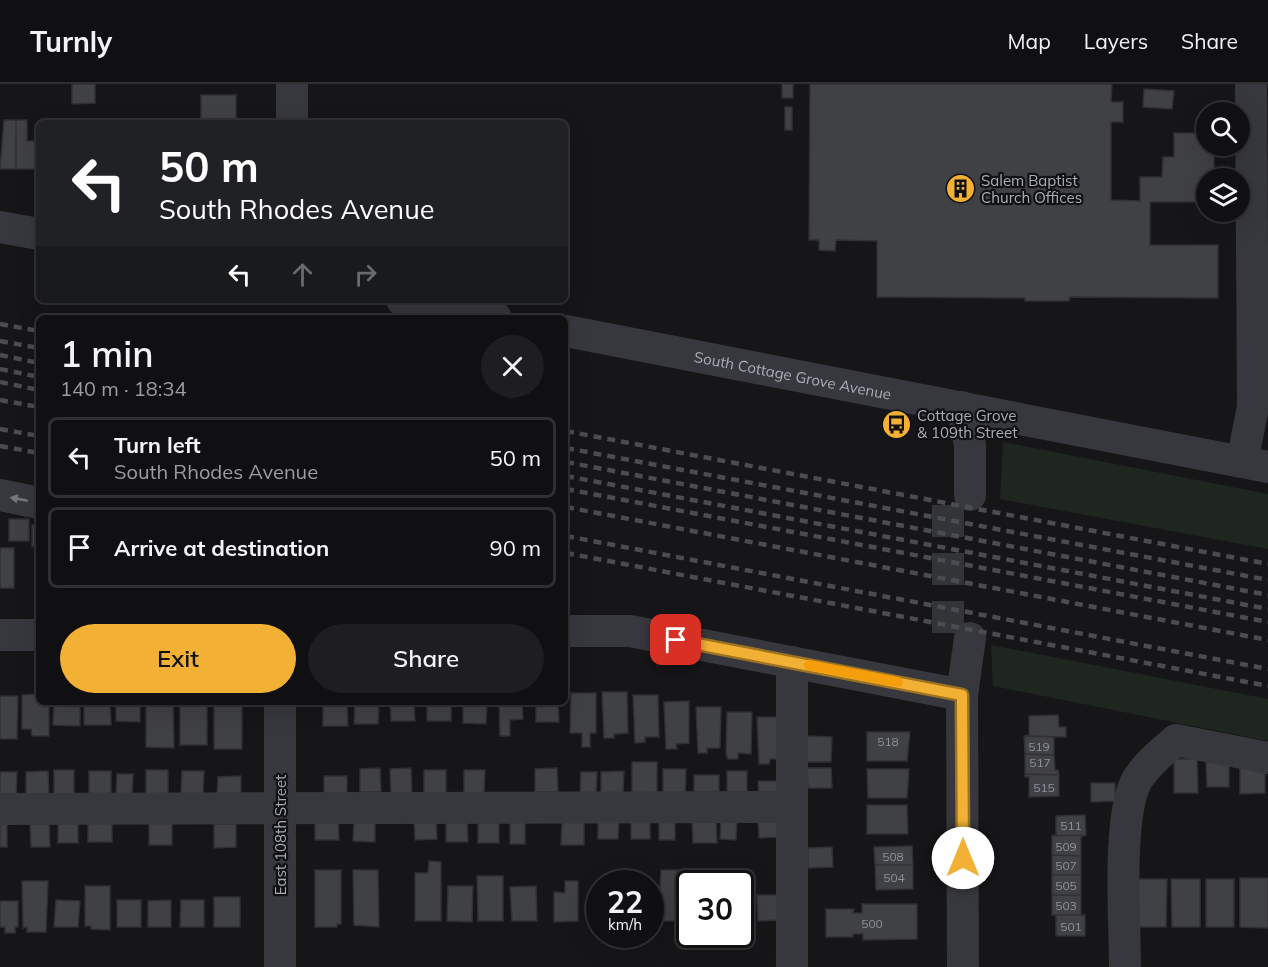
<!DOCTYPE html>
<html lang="en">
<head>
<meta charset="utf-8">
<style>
  body { margin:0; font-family:Mulish,sans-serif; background:#1e1e20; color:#f1f3f6; height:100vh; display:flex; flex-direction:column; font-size:22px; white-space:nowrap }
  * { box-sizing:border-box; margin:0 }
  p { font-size:20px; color:#9c9d9f }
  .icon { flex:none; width:33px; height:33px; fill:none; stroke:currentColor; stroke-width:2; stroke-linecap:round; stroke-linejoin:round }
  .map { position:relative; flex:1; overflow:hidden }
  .sheet { position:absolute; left:36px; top:231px; width:532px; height:390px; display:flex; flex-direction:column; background:#101012; border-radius:9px; box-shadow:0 6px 24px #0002,0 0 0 2px #303032 }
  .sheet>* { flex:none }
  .banner { position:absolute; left:36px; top:36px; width:532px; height:183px; border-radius:9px; box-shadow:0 6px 24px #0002,0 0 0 2px #303032; background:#202124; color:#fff; overflow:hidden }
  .buttons { position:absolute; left:1196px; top:18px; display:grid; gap:12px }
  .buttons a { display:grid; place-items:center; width:54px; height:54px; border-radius:50%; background:#101012; box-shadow:0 6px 24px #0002,0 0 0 2px #303032; font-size:30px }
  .speed { position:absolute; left:586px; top:786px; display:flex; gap:12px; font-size:30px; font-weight:700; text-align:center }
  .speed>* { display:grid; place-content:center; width:78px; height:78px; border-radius:50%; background:#101012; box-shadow:0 6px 24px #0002,0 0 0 2px #303032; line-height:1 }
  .speed small { font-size:15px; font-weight:400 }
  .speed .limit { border:3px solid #111; border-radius:9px; background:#fff; color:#111 }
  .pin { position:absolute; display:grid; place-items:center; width:51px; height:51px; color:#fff; margin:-26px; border-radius:12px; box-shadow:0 3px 9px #0006 }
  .me { position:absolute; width:66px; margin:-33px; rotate:0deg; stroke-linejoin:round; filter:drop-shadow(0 0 4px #0008) }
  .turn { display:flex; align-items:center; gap:21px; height:126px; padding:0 24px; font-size:27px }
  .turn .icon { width:78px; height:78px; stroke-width:2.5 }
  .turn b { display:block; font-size:42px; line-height:51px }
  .lanes { display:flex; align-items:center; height:57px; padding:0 24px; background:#0003; justify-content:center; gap:30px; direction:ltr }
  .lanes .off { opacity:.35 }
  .round { display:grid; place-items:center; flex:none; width:63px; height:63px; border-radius:32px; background:#1e1e20 }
  .summary { display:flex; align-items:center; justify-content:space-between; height:102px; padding:0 24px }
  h1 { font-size:36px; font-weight:600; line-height:45px }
  .action { display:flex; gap:12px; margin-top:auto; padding:12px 24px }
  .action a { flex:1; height:69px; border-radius:36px; background:#f2b134; color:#111; font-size:24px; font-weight:600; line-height:69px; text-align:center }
  .action a+a { background:#1e1e20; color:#f1f3f6 }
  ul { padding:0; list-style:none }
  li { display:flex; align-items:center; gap:18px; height:81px; margin:0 12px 9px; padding:0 12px; border:3px solid #303032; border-radius:9px }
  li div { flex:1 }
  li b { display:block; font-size:22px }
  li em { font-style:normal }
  header { display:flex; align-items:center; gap:36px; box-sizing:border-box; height:84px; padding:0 30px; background:#101012; border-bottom:2px solid #303032 }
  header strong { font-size:28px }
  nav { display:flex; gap:33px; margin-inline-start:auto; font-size:21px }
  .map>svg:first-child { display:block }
</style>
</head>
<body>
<header>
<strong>Turnly</strong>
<nav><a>Map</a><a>Layers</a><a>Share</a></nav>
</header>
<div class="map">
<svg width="1268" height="883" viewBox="0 0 1268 883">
  <rect width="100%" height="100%" fill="#161618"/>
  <path fill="#1e261f" d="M1003,358L1268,410V465L1000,415Z
    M991,561L1268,615V657L993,602Z"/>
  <path fill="#404145" stroke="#303034" stroke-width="1.5" d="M72,0H95V19L72,20Z
    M782,0H793V14H782Z
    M810,0H1112L1111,18H1123V38H1111V116L1140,117V93H1162L1163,73H1174V49H1206V62H1214V94H1206V118H1150V161H1218V214L1070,213L1069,217H1025V214L877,213V157L836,156L835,167L819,166V156H809Z
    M1144,5L1174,7L1172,25L1143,23Z
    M201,11H236V39H201Z
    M785,23H792V46H785Z
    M4,36H16V85H0Z
    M16,36H27V57H37V85H16Z
    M9,435H29V457H9Z
    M32,441H39V462L32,463Z
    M0,464H14V504H0Z
    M35,478H39V507H35Z
    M602,608H627L628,649L614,650V654H604Z
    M571,609H596V649H590V663H582V649H570Z
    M39,610V618H49V652H32L31,645H22V611Z
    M633,611H658L659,653H645V658L635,659Z
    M0,612H18L17,655H0Z
    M689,617V659L676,660L677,665H666L664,618Z
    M54,618H80V642L53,641Z
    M84,618H110L111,641H84Z
    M116,618H140V638L116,637Z
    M146,618H173L174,664L146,663Z
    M180,618H207V661H180Z
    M214,618H242V665H214Z
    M323,618H347L348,642H323Z
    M355,618H379L378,640H354Z
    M390,618H414L415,637H391Z
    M427,618H451V637H427Z
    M463,618H487L486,640L463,639Z
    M499,618H522L523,635L510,636V652H500Z
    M536,618H558L559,638H536Z
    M696,623H721L720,664H707V669H698Z
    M727,628H752L751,670L738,669V675H728L726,670Z
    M1058,631L1059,643H1066V653L1024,652L1029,651V632Z
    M757,633H783L782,675H770L769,680H759Z
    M867,648H910L907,677H867Z
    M807,652L832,653L831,678H806Z
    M1024,652L1054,653V671L1025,670Z
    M1025,670L1054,671L1055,686H1058L1059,691L1025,690Z
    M1174,675H1197L1198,709H1174Z
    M632,678H657V712H632Z
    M1206,678H1229V703H1207Z
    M1265,683V709L1240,710V684Z
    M380,684L381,708H360V685Z
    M411,684L412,710H391L390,685Z
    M557,684L558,708H535V685Z
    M807,684H831L832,704H808Z
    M663,685H686L685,712L663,711Z
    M867,685H909L907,714H868Z
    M54,686H74V710H54Z
    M146,686H168V711H146Z
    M424,686H446V710H424Z
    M464,686H485L484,709H464Z
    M48,687L49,712H26V688Z
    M89,687H111V711L89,712Z
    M182,687H204L203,711L181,710Z
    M624,687L623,709H601V688Z
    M727,687H747V709H727Z
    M0,688H17L16,712H0Z
    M581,688H597L596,711L580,710Z
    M117,690H133L132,712H116Z
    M1025,690L1059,691V712L1029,713V693H1025Z
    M694,691H719V712H694Z
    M241,692V714H217L218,693Z
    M324,692H347V715H324Z
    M758,697H782V713H759Z
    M1091,699H1115V717L1091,718Z
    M867,721H907L908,750H867Z
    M1085,731L1086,751L1052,752L1056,751V732Z
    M338,733L339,756H315V734Z
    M436,733L437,755L415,756L414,734Z
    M721,733L737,734L736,756L720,755Z
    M598,734H619L618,755H598Z
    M631,734H650V755H631Z
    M659,734H675V756H659Z
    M780,734V753L759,754L758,735Z
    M112,735V758H88V736Z
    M478,735H499V759H478Z
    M525,735V760H510V736Z
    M692,735H716L717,759H693Z
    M58,736H78V759H58Z
    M354,736H375V758L353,757Z
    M446,736H467L468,758H446Z
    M562,736L584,737V761H561Z
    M49,737L50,763H31L30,738Z
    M149,737H172V761H149Z
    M0,740H7V763H0Z
    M214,740H236V763L214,764Z
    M1086,751L1081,753V772L1052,771V752Z
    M912,762L913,781H875L874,763Z
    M832,763L833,783L808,784V764Z
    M1052,771L1081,772V791H1052Z
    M429,777L441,778V837H415V789H428Z
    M875,781H913V805L876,806Z
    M315,786H341V840H337V843H315Z
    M353,786H378L379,843L354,841Z
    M661,786H682V837H658Z
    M1052,791H1081V811H1052Z
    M477,792H503V837H478Z
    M632,794L650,795V800H632Z
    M1240,794H1268V844L1240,843Z
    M1138,795H1167L1166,843H1138Z
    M1171,795H1200V843H1172Z
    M1206,795H1234V843H1206Z
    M22,797H48L46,848H27V843L23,844Z
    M565,797H578V837L554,838V808L565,809Z
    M733,799H748L749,837H741V800Z
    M85,802H110V846L91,845V842H85Z
    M448,802H473L472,838L447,837Z
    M536,802L537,837H512L510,803Z
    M757,811H781V836L758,837Z
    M1052,811H1081V831H1052Z
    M592,812H600V837H592Z
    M214,813H240V843H214Z
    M56,816L80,817L78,843H54Z
    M117,816H141V843H117Z
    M171,816V843H148V817Z
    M181,816H204V843H180Z
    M0,817H18V843H15V849H5V843H0Z
    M862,820H917V855L863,856V850H853V853H826V825H854L853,829H862Z
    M1056,831H1085V852H1056Z"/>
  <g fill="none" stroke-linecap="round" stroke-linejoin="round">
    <path stroke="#333438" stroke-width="32" stroke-dasharray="32 16" stroke-linecap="butt" d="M948,549V406"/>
    <g stroke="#37383d" stroke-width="32">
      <path d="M292,0V39"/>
      <path d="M0,143L39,150"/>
      <path d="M402,216L496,234"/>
      <path id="s1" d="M566,247L1268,383"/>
      <path d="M962,323L970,361V411"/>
      <path d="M1242,378L1253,323L1251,0"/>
      <path d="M0,411L39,419"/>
      <path d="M566,547H630L962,611"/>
      <path d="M0,551H39"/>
      <path d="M792,578V883"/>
      <path d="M280,618V883"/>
      <path d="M0,725L792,723"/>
      <path d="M963,883L962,611L970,554"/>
      <path d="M1125,883C1125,838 1117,732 1137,696C1147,680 1162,668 1176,656L1268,674"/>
    </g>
    <path stroke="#4a4c52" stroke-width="4.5" stroke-dasharray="8 6" stroke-linecap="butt" d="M0,240L39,247
      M0,257L39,264
      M0,271L39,279
      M0,285L39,293
      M0,298L39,306
      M0,316L39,323
      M0,345L39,352
      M566,347L1268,480
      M0,362L39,369
      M566,364L1268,496
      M566,378L1268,511
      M566,392L1268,525
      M566,405L1268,538
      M566,423L1268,556
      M566,452L1268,585
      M566,469L1268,602"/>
  </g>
  <defs><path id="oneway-solid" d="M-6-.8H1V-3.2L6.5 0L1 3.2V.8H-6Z" transform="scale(1.5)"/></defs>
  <use fill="#757881" href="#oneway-solid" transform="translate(19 415) rotate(-169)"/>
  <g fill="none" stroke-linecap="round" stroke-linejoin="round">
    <defs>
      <path id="route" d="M676,556L962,611L963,774"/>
    </defs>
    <use href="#route" stroke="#9d7322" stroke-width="15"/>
    <use href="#route" stroke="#f2b134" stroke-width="10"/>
    <path stroke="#f59e0b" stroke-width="10" d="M809,581L898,598"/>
  </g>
  <defs>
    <symbol id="building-disc" viewBox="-11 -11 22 22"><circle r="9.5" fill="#f2b134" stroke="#111113"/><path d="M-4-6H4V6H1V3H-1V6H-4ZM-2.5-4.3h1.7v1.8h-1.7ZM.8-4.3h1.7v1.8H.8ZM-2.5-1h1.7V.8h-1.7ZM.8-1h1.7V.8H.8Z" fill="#111"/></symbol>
    <symbol id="bus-disc" viewBox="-11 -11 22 22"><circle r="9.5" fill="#f2b134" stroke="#111113"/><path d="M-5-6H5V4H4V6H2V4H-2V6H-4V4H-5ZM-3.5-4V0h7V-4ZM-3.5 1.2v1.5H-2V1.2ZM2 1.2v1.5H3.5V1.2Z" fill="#111"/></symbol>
  </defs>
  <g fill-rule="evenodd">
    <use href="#building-disc" x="944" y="88" width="33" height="33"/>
    <use href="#bus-disc" x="880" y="324" width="33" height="33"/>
  </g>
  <g text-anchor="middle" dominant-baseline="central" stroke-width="4.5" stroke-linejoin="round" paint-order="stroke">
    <g font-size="12" fill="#8e929b">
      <text x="888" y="657">518</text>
      <text x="1039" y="662">519</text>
      <text x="1040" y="678">517</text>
      <text x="1044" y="703">515</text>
      <text x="1071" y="741">511</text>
      <text x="1066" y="762">509</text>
      <text x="893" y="772">508</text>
      <text x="1066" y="781">507</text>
      <text x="894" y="793">504</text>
      <text x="1066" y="801">505</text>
      <text x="1066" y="821">503</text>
      <text x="872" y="839">500</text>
      <text x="1071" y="842">501</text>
    </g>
    <g font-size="15" fill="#a8adb8" stroke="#111113" text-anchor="start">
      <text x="981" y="96">Salem Baptist<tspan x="981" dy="17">Church Offices</tspan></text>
      <text x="917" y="331">Cottage Grove<tspan x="917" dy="17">&amp; 109th Street</tspan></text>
    </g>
    <g font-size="15" fill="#a8adb8" stroke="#111113">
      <text stroke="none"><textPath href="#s1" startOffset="231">South Cottage Grove Avenue</textPath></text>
      <text transform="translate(280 751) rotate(-90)">East 108th Street</text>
    </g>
  </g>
</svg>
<div class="buttons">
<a><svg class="icon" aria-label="search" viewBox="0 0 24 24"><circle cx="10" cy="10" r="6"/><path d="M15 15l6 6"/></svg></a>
<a><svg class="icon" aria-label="layers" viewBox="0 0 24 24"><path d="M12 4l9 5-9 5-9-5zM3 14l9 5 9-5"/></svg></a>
</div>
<div class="speed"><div>22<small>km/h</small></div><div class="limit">30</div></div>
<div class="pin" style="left:676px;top:556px;background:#d93025"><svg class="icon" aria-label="arrive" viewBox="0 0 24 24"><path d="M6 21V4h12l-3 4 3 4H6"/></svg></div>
<svg class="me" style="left:963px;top:774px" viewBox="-20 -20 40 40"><circle r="19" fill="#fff"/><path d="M0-13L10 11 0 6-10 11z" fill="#f2b134"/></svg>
<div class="banner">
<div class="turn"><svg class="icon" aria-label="left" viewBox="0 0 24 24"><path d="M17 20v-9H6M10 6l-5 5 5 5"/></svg><div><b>50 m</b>South Rhodes Avenue</div></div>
<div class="lanes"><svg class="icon" aria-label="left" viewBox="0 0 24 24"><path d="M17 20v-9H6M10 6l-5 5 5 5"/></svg><svg class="icon off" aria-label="ahead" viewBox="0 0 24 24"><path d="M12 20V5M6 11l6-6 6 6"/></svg><svg class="icon off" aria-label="right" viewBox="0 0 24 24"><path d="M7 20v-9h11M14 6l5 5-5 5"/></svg></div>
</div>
<section class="sheet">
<div class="summary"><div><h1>1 min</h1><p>140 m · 18:34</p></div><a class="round"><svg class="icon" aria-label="close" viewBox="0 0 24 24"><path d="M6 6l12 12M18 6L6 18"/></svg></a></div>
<ul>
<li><svg class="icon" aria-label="left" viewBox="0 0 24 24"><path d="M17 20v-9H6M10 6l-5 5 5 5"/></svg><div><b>Turn left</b><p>South Rhodes Avenue</p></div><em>50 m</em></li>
<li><svg class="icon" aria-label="arrive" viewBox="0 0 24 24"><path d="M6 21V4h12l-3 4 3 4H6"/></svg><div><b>Arrive at destination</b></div><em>90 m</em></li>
</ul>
<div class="action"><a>Exit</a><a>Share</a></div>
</section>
</div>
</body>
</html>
